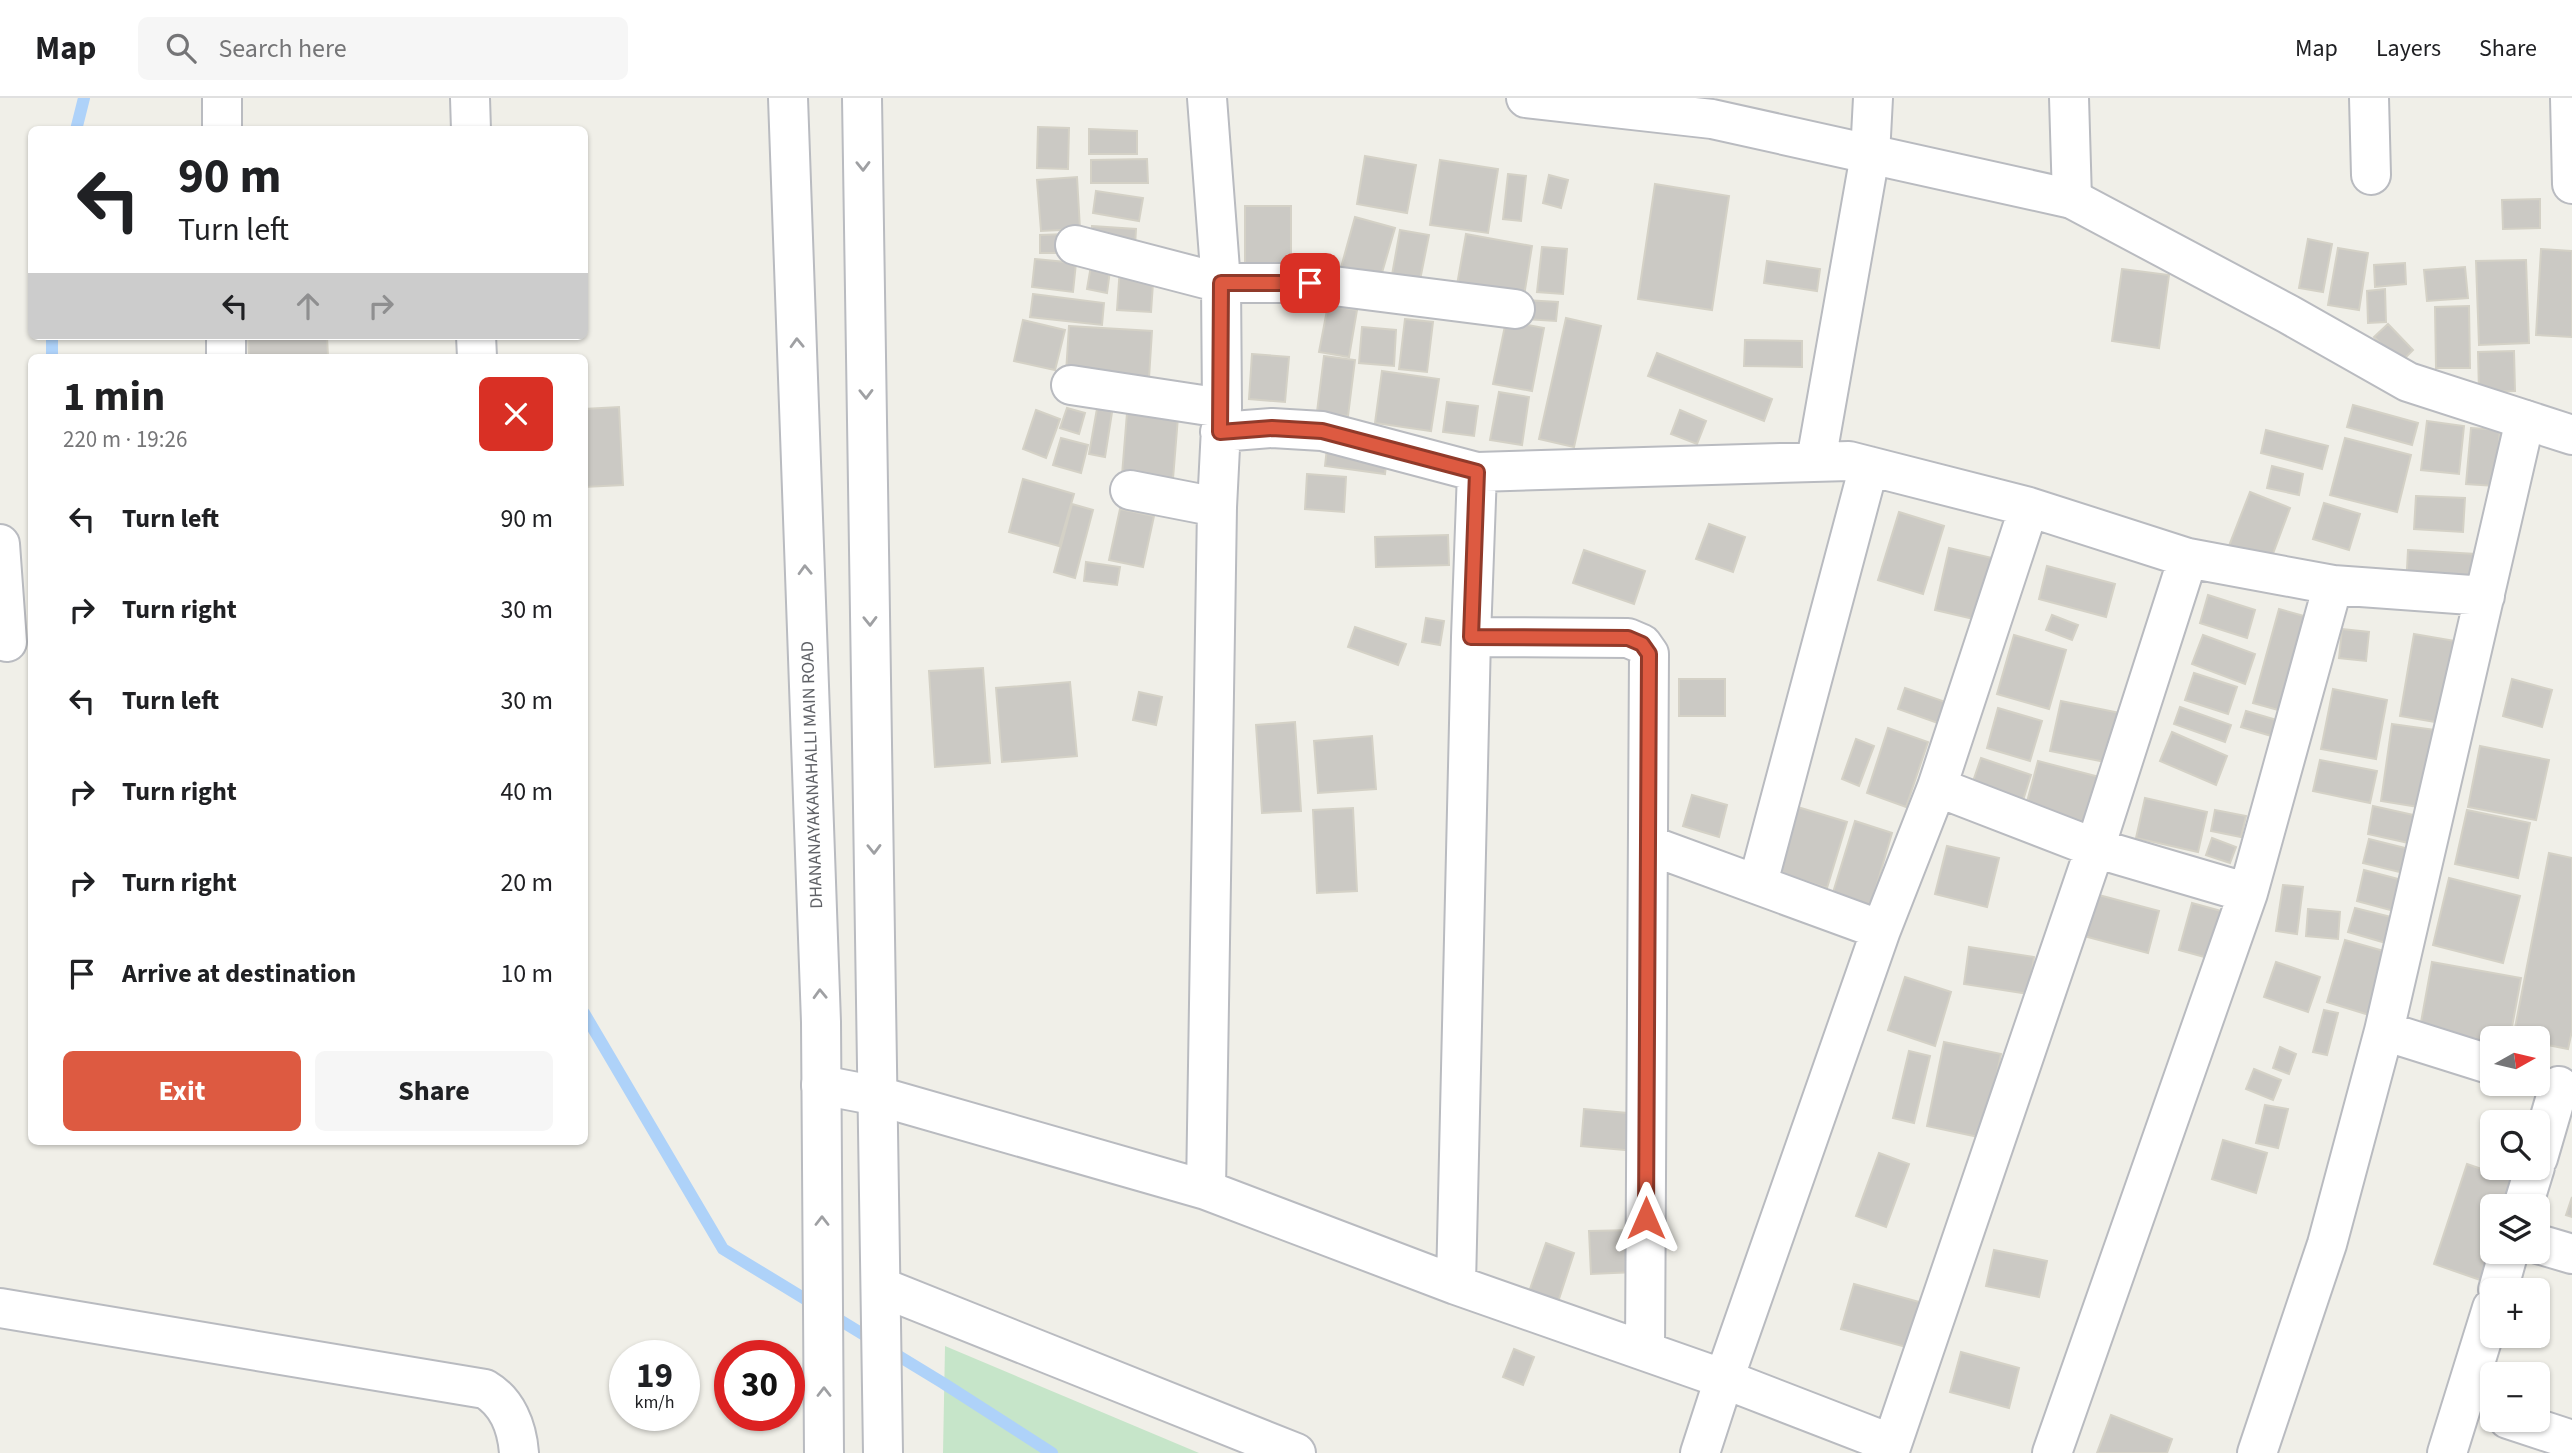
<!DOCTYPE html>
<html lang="en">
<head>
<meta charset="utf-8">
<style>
  body { margin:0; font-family:"Source Sans 3",sans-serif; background:#f6f6f6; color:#202124; height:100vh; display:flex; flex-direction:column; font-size:26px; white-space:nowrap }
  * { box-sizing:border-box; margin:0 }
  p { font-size:23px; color:#757577 }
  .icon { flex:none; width:38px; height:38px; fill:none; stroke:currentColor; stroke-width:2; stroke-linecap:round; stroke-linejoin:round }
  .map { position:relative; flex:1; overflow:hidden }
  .panel { position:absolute; left:28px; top:256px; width:560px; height:791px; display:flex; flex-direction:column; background:#fff; border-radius:10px; box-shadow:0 2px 5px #0004 }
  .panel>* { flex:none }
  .hud { position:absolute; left:28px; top:28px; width:560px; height:214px; border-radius:10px; box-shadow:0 2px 5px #0004; background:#fff; color:#202124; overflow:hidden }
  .needle { width:46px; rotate:82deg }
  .controls { position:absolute; left:2480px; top:928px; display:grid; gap:14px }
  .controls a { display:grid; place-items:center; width:70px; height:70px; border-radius:10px; background:#fff; box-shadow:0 2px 5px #0004; font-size:35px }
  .speed { position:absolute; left:609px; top:1242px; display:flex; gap:14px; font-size:35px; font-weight:700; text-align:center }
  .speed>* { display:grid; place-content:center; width:91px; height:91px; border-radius:50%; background:#fff; box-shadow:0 2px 5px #0004; line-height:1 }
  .speed small { font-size:18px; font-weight:400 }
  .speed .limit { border:10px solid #d22; background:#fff; color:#111 }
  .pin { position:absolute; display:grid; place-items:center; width:60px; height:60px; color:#fff; margin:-30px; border-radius:14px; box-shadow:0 4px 10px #0006 }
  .me { position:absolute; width:77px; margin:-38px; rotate:0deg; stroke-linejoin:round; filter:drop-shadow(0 0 5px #0008) }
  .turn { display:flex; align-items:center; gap:24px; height:147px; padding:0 35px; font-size:32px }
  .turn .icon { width:91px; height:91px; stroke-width:2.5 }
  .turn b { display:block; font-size:49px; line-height:60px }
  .lanes { display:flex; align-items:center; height:66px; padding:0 35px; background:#0003; justify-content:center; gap:35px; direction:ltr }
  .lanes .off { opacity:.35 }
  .round { display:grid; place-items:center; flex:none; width:74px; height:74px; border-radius:10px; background:#f6f6f6 }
  .headline { display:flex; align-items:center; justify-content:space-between; height:119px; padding:0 35px }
  h1 { font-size:42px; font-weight:700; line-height:52px }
  .cta { display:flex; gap:14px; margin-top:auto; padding:14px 35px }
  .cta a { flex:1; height:80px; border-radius:10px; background:#dd5a41; color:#fff; font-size:28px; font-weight:700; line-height:80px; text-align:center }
  .cta a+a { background:#f6f6f6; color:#202124 }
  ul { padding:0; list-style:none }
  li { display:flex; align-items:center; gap:21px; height:91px; padding:0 35px }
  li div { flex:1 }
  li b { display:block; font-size:26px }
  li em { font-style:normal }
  header { display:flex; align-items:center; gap:42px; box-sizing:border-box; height:98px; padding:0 35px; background:#fff; border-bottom:2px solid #e0e0e0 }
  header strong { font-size:33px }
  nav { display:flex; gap:38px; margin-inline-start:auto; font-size:24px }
  .search { width:490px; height:63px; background:#f6f6f6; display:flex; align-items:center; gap:18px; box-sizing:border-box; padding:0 24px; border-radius:10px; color:#757577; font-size:26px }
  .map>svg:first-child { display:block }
</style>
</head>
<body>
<header>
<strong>Map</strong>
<div class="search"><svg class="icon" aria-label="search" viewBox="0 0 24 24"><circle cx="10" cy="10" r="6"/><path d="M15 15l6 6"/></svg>Search here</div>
<nav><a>Map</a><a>Layers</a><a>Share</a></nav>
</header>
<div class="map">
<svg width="2572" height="1355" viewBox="0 0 2572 1355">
  <rect width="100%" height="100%" fill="#f0efe8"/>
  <path fill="#c6e5c9" d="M945,1248L1199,1355H943Z"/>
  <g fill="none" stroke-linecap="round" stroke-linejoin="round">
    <path stroke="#aed2f9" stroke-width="12" d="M76,32L84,0
      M52,238V259
      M584,915L723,1151L943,1285L1052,1355"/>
  </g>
  <path fill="#cbc9c4" stroke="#d4d1c6" stroke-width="2" d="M1038,29L1069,30L1068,71L1037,70Z
    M1089,31L1137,33V56H1089Z
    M1365,58L1416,67L1407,115L1357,106Z
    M1147,61L1148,85H1091V62Z
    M1440,62L1498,71L1488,135L1430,127Z
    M1508,76L1526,78L1521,123L1503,121Z
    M1549,77L1568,82L1561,110L1543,105Z
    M1077,79L1080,131L1041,133L1037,82Z
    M1655,86L1729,98L1712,212L1638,201Z
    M1096,93L1143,100L1139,123L1093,115Z
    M2540,101V130L2503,131L2502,102Z
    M1245,108H1291V165H1245Z
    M1355,119L1395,130L1379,185L1340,173Z
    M1092,128L1136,131L1135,148L1091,144Z
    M1400,132L1429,137L1420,182L1392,177Z
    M1068,136L1069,155H1040V137Z
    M1466,136L1532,148L1524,198L1457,187Z
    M2308,141L2332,146L2323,194L2299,190Z
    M1542,149L1567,151L1563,196L1537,194Z
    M2338,150L2368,155L2359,212L2328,207Z
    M2541,151L2572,153V239L2536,237Z
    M1035,161L1076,165L1073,194L1032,189Z
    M1092,162L1111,165L1107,195L1087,191Z
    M2526,162L2529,245L2479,247L2476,163Z
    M1767,163L1820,171L1817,193L1764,185Z
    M2405,165L2406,186L2375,189L2374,167Z
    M1120,169L1154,171L1151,214L1117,212Z
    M2465,169L2468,200L2427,203L2424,172Z
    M2122,171L2169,177L2159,250L2112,243Z
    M2385,191L2386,224L2368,225L2367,193Z
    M1033,196L1104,205L1102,227L1030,219Z
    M1523,202L1558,204L1556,223L1523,221Z
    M1328,207L1357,212L1349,259L1319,254Z
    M2469,208L2470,270H2436L2435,209Z
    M1566,220L1601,228L1574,349L1539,341Z
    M1405,221L1433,224L1427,274L1399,271Z
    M1023,222L1065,232L1055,272L1014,263Z
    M1506,223L1544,230L1532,293L1493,286Z
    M2388,226L2413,252L2400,265L2374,239Z
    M1069,228L1152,233L1149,280L1066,275Z
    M1362,229L1396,232L1394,268L1359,265Z
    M248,238H327L328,259H249Z
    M1745,242L1802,243V269L1744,268Z
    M2514,253L2515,293L2479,294L2478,254Z
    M1657,255L1772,301L1764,323L1648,278Z
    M1252,256L1289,259L1285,304L1249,301Z
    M1324,258L1355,262L1348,318L1317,314Z
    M1382,273L1439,281L1431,333L1375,325Z
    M1499,294L1529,299L1522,347L1490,342Z
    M1447,304L1478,308L1474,338L1443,334Z
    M1098,305L1113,308L1105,359L1089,356Z
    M2353,307L2418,325L2412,347L2347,329Z
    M619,309L623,387L584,389V311Z
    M1067,310L1085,315L1079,336L1060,330Z
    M1036,312L1060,321L1046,360L1023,351Z
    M1680,312L1706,323L1697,346L1671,336Z
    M1127,315L1178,319L1173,381L1122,377Z
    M2427,323L2464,328L2459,376L2421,372Z
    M2471,330L2500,332L2495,388L2466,386Z
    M2266,332L2328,348L2322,371L2261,355Z
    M1061,340L1088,347L1081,375L1053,367Z
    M2345,340L2411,357L2397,414L2330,397Z
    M1327,350L1387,358L1385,376L1325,368Z
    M2272,368L2303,376L2299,397L2267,390Z
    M1307,376L1346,379L1344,414L1305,411Z
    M1023,381L1074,396L1059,448L1009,434Z
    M2250,394L2290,410L2268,469L2227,453Z
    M2416,398L2465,400L2463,434L2414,431Z
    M2324,405L2360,416L2349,452L2313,441Z
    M1072,406L1093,412L1075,480L1054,474Z
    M1120,411L1154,418L1143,469L1109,462Z
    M1899,414L1944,428L1923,496L1878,482Z
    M1709,426L1745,439L1733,474L1696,461Z
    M1448,437L1449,467L1376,469L1375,439Z
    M1949,450L1992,460L1978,522L1935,512Z
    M1584,452L1645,473L1634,506L1573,485Z
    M2408,452L2476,456L2474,494L2406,490Z
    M1086,464L1120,469L1117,487L1084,483Z
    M2047,468L2115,486L2106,519L2039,501Z
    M2208,497L2255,512L2247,540L2200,525Z
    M2279,511L2322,523L2296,617L2253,605Z
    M2052,517L2078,527L2072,542L2046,532Z
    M1426,520L1444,523L1440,547L1422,544Z
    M1355,529L1406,546L1398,567L1348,549Z
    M2342,531L2369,534L2366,563L2339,560Z
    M2414,536L2461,544L2447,626L2400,618Z
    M2014,537L2066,552L2049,611L1997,596Z
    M2203,537L2255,556L2245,586L2192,566Z
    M983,570L990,665L935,669L929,573Z
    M2194,575L2237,589L2228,616L2185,602Z
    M1679,581H1725V618H1679Z
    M2512,581L2552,592L2542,629L2503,618Z
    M1070,584L1077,658L1002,664L996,590Z
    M1905,590L1957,608L1949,629L1898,611Z
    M2333,591L2387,602L2376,661L2321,651Z
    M1139,594L1162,599L1156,627L1133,622Z
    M2061,603L2120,615L2110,665L2050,653Z
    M2180,609L2231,627L2225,644L2174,626Z
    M1998,610L2042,623L2030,663L1987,650Z
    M2246,613L2290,626L2285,642L2241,629Z
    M1295,624L1301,713L1262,715L1256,627Z
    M2392,626L2443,633L2431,711L2381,703Z
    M1888,630L1928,644L1906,709L1867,695Z
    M2172,634L2227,658L2216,687L2160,663Z
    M1372,638L1376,691L1318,695L1314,643Z
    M1856,641L1874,648L1859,688L1842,681Z
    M2480,648L2549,662L2536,722L2468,709Z
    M1981,660L2031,677L2020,712L1969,695Z
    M2320,662L2377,673L2370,705L2313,693Z
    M2038,663L2107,681L2093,734L2024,715Z
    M1692,697L1727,707L1719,739L1683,728Z
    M2145,700L2207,714L2198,754L2136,740Z
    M1791,707L1847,724L1827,790L1771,772Z
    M2373,708L2427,720L2422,748L2368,736Z
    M1353,710L1357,793L1317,795L1313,712Z
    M2215,712L2246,718L2241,739L2211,733Z
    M2467,712L2530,725L2518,780L2455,766Z
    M1855,723L1892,735L1869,813L1831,801Z
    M2212,740L2236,749L2230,765L2206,757Z
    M2369,741L2421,754L2416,778L2363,765Z
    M1947,748L1999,760L1987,809L1935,796Z
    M2549,755L2572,760V933L2568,951L2538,945V940H2513Z
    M2364,772L2417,786L2409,817L2357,803Z
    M2449,780L2520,798L2503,865L2433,847Z
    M2283,787L2303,789L2297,836L2276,833Z
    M2095,796L2159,813L2148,855L2084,838Z
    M2192,805L2232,816L2219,863L2179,852Z
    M2355,810L2403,822L2396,848L2348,834Z
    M2308,811L2340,814L2338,841L2306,838Z
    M2345,842L2401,858L2382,921L2327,904Z
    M1969,849L2034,859L2029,896L1964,886Z
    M2276,864L2320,879L2308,914L2264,899Z
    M2432,864L2521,880L2510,940H2492V948L2419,935Z
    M1905,879L1951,894L1935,948L1888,932Z
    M2324,912L2338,915L2327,957L2313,954Z
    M1944,944L2001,956L1983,1040L1927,1028Z
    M2280,949L2296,956L2289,976L2273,970Z
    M1909,953L1930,958L1914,1025L1893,1020Z
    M2254,971L2281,982L2273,1002L2246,991Z
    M2265,1007L2288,1011L2278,1050L2256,1045Z
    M1584,1011L1638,1016L1635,1053L1581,1048Z
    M2223,1042L2267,1055L2256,1095L2212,1081Z
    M1879,1055L1909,1066L1886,1129L1856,1118Z
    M2467,1066L2525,1086L2518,1108H2492V1186L2434,1166Z
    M2572,1099V1119L2566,1117Z
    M1635,1132L1636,1174L1591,1176L1589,1133Z
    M1546,1145L1574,1155L1558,1204L1529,1194Z
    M1994,1152L2047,1163L2039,1199L1986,1188Z
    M1854,1186L1919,1204L1906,1249L1841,1231Z
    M1514,1251L1534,1259L1523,1287L1503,1279Z
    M1961,1254L2019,1270L2009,1310L1950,1294Z
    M2111,1317L2172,1341L2167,1355H2097Z"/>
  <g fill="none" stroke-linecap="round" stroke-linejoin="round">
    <defs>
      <path id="street" d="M222,0V32
        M470,0L471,32
        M2069,0L2072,101
        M2369,0L2371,77
        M2570,0L2572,86
        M1075,147L1221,185H1310L1515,211
        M226,238V259
        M476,238L477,259
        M1071,287L1222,310
        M1220,334L1272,330L1322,333L1477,374L1849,363L2029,409L2188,460L2333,487L2485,498
        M1816,363L1870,57L1873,0
        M1130,392L1217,409
        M0,446L7,544
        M1471,539L1628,540L1642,546L1649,556L1645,1253
        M1937,689L2095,750L2248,795
        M1649,747L1881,832
        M1758,785L1869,368
        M2492,967L2384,933L2525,322
        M821,987L878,998L1206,1092L1456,1187L1724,1281L1892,1346
        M2538,1060L2559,988
        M1206,1092L1217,409L1222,310L1221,185L1207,0
        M2523,1108L2535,1069
        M2538,1146L2572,1156
        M1456,1187L1471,539L1477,374
        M881,1189L1296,1355
        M2498,1192L2509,1153
        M0,1210L485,1291C507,1304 517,1329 519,1355
        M2508,1321L2572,1342
        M1700,1355L1724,1281L1881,832L1937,689L2029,409
        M1889,1355L2095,750L2188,460
        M2052,1355L2248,795L2333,487
        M2257,1355L2327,1146L2384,933
        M2447,1355L2492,1210"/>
      <path id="secondary" d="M788,0L821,924L824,1355
        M862,0L883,1355
        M1526,0L1712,21L2072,101L2288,216L2408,284L2572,337"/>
    </defs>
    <use href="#street" stroke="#b9bbc0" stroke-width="42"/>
    <use href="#secondary" stroke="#b9bbc0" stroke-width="42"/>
    <use href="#street" stroke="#fff" stroke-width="38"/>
    <use href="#secondary" stroke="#fff" stroke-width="38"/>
  </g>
  <defs><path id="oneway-chevron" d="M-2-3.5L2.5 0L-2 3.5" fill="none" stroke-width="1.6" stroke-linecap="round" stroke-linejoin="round" transform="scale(1.75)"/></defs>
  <g stroke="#9fa0a3">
    <use href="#oneway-chevron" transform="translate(863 68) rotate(89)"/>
    <use href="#oneway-chevron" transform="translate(797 245) rotate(-92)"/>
    <use href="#oneway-chevron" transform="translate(866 296) rotate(89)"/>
    <use href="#oneway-chevron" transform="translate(805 472) rotate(-92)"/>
    <use href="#oneway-chevron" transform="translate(870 523) rotate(89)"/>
    <use href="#oneway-chevron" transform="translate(874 751) rotate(89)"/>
    <use href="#oneway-chevron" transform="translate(820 896) rotate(-92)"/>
    <use href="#oneway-chevron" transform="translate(822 1123) rotate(-90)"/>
    <use href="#oneway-chevron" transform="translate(824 1294) rotate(-90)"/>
  </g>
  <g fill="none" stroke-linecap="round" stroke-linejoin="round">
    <defs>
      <path id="route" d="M1310,185H1221L1220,334L1272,330L1322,333L1477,374L1471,539L1628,540L1642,546L1649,556L1646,1120"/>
    </defs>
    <use href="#route" stroke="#903a2a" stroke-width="18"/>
    <use href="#route" stroke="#dd5a41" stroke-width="12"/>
  </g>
  <g text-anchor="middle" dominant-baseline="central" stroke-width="5" stroke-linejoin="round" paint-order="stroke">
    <g font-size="18" fill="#5f6166" stroke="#fff">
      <text transform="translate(812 677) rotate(-92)">DHANANAYAKANAHALLI MAIN ROAD</text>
    </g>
  </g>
</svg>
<div class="controls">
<a><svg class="needle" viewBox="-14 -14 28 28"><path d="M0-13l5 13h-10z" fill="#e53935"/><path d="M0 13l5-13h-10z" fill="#757577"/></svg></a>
<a><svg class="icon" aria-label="search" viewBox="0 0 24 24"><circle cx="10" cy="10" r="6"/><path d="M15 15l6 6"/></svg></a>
<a><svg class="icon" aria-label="layers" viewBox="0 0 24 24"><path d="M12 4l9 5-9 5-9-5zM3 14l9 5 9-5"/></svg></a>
<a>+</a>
<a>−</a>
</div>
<div class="speed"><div>19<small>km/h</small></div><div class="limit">30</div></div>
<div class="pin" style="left:1310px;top:185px;background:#d93025"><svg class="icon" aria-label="arrive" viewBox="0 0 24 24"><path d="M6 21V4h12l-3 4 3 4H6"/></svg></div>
<svg class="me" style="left:1646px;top:1120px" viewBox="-20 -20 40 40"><path d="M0-17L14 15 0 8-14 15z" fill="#dd5a41" stroke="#fff" stroke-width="4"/></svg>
<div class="hud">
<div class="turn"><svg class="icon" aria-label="left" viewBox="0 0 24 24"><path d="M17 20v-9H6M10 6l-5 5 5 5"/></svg><div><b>90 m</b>Turn left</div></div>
<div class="lanes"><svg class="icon" aria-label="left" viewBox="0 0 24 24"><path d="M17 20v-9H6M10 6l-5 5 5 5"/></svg><svg class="icon off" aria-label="ahead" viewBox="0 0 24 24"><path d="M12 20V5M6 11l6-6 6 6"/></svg><svg class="icon off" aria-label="right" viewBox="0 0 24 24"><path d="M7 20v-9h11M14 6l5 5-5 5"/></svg></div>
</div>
<section class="panel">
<div class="headline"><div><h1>1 min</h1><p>220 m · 19:26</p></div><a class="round" style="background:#d93025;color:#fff"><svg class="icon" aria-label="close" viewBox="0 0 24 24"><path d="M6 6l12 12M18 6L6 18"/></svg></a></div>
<ul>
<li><svg class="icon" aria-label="left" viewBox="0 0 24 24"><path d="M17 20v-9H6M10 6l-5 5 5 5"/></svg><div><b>Turn left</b></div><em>90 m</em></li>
<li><svg class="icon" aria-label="right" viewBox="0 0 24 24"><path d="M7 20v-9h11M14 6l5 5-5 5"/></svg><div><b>Turn right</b></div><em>30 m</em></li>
<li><svg class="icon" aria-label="left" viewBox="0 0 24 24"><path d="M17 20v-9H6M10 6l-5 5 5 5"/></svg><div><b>Turn left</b></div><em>30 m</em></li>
<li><svg class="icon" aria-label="right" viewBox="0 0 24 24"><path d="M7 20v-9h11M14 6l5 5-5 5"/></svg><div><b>Turn right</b></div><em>40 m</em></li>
<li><svg class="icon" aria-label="right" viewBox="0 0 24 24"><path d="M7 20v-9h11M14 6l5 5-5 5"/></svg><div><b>Turn right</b></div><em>20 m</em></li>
<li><svg class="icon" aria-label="arrive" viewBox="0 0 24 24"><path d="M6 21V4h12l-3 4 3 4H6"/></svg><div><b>Arrive at destination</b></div><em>10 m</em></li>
</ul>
<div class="cta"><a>Exit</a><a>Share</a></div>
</section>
</div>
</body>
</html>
